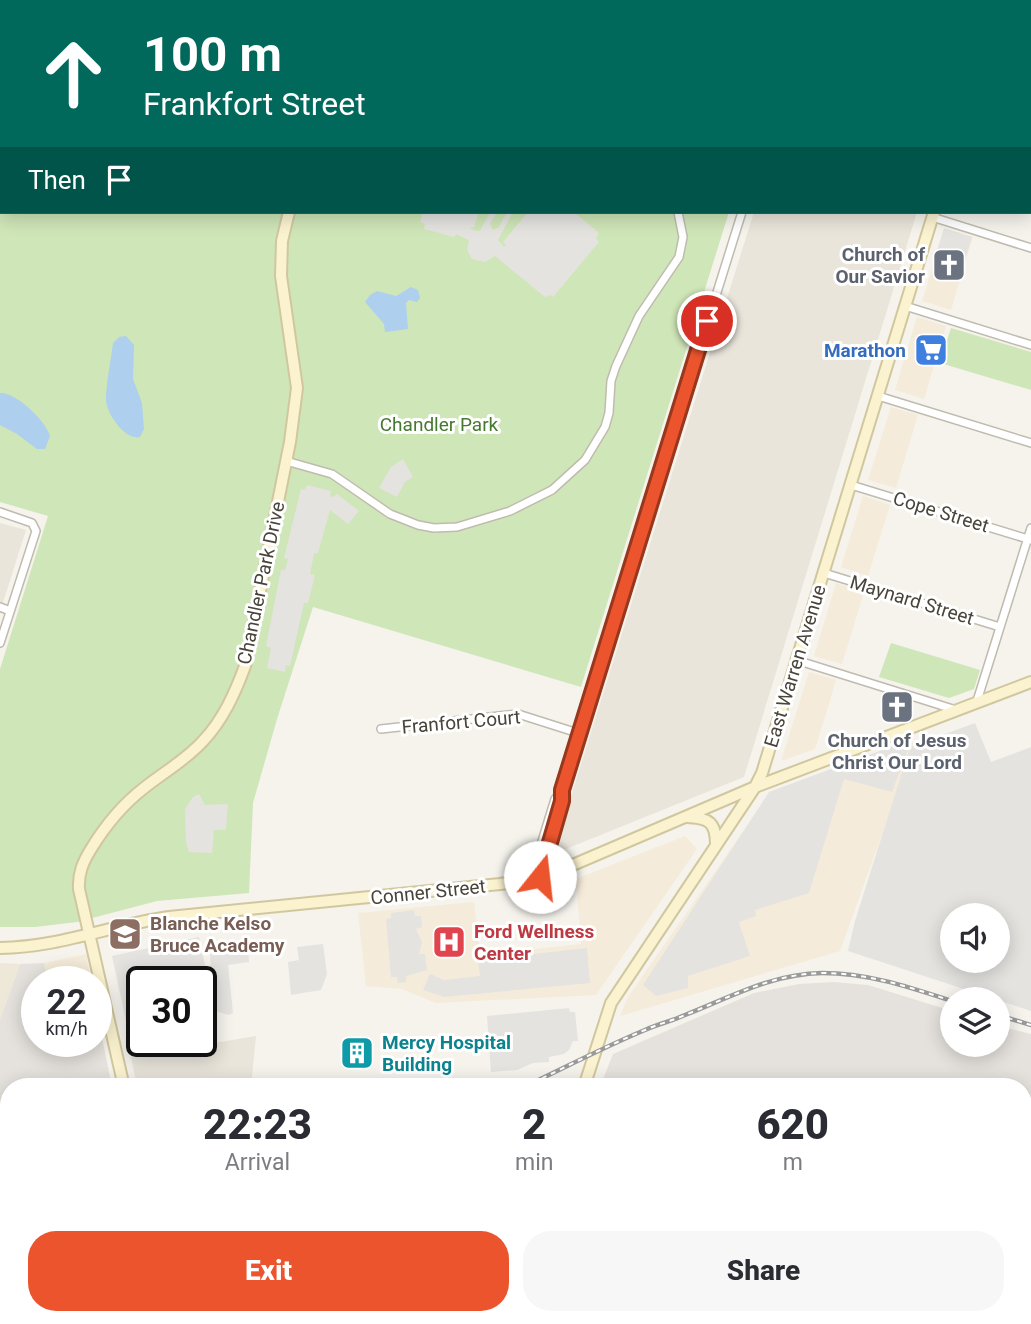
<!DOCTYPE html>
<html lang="en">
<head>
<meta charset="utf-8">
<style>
  body { margin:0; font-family:Roboto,sans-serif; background:#f7f7f7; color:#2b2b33; height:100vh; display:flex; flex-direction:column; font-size:26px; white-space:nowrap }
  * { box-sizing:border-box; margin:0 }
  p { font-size:23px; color:#7c7c81 }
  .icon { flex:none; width:38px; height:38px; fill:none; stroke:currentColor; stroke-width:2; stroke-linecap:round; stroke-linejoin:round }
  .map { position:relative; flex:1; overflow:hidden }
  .sheet { position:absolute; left:0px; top:1078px; width:1032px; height:247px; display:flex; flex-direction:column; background:#fff; border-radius:28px 28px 0 0; box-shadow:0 4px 18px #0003 }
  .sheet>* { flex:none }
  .top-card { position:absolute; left:0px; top:0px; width:1032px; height:214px; box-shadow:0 4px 18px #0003; background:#00695c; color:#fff; overflow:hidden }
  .buttons { position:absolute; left:940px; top:903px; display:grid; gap:14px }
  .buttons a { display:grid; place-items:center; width:70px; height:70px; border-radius:50%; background:#fff; box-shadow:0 4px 18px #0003; font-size:35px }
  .speed { position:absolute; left:21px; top:966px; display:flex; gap:14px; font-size:35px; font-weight:700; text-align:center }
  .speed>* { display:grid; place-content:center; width:91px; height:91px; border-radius:50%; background:#fff; box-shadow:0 4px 18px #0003; line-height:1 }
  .speed small { font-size:18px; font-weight:400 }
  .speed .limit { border:4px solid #111; border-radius:10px; background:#fff; color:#111 }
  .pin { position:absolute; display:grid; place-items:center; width:60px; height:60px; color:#fff; margin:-30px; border:4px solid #fff; border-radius:50%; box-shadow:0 2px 7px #0007 }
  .me { position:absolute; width:77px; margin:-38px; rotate:16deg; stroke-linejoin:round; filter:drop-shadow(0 0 5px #0008) }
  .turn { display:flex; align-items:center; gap:24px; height:147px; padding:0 28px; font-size:32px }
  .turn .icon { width:91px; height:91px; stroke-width:2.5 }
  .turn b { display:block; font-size:49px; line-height:60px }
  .then { display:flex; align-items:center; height:66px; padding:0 28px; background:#0003; gap:14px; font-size:26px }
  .eta { display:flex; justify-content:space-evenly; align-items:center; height:119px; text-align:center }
  .eta b { font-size:42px; font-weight:800; line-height:49px }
  .primary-button { display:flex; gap:14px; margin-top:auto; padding:14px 28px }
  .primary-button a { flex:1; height:80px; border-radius:28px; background:#ec542d; color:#fff; font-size:28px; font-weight:800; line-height:80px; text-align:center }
  .primary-button a+a { background:#f7f7f7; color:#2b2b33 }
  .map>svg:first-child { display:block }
</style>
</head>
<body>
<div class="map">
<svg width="1031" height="1324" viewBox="0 0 1031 1324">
  <rect width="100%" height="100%" fill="#f5f3ec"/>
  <path fill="#e9e5db" d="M754,212H917L744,777L561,851L557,841Z
    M0,523L26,530L0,612Z
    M256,1036L251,1087H137L131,1057Z"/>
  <path fill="#f5ebda" d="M945,228L973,237L951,310L922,301Z
    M917,317L946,326L924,399L895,390Z
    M891,407L918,415L896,488L868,480Z
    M863,496L890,505L868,576L841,567Z
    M836,583L864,592L842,664L814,656Z
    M809,672L836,680L826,714L815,749L781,761Z
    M914,738L915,743L840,951L620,1016L628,997L769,794Z
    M685,836L697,849L596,995L436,1003L402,989L366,986L358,913L474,902L480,955L581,944L576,879Z
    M86,954L91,982H48L44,963Z"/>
  <path fill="#e5e2dd" d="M44,963L48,982H37V1041H96V1008L112,1087H9V1109L2,1107L0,1114V1019L20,964Z
    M834,982L868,985L952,1011V1045H998V1026L1031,1034V1324H527L530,1316H1024V1087H600L613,1054L754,993L799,984Z
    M161,1316H264L289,1324H159Z
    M381,1316H497L495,1324H379Z"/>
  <path fill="#ede8d7" d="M0,963L20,964L0,1019Z
    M2,1107L9,1109V1217L0,1214V1114Z"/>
  <path fill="#cfe6b8" d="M0,0L784,2H2V212H729L581,687L313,607L277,719L253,803L249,893L157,901L77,922L35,927H0V669L48,516L0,502Z
    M951,328L1031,352V390L940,363Z
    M891,643L980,670L974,689L949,698L879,677Z"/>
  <path fill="#e4e3e0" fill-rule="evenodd" d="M423,212H479L474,227L469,228L477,231H480L490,212H497L490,224L493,230L499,227L507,212H513L498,240L504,247L506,245L503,242L528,212H574L599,233L596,238L599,242L553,297L550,295L545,297L495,256L485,262L472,259L467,250L469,240L456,234L454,237L424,229L425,224L420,222Z
    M944,228L972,237L963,266L935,257Z
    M403,459L413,477L405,482L397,497L379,488L391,467Z
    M307,485L331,491L330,496L333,497L337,494L359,511L348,524L330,510L318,553L314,554L310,574L315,575L308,603H304L290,666L286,665L285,672L267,668L271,648L266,646L281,570H285L288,559L284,558L301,489L305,490Z
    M975,723L991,762L1031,747V1011L848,951L855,921L910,747ZM952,915H998V961H952Z
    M912,739L892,792L844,779L809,893L755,910L756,916L739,922L750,956L688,976V988L656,996L643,985L769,792Z
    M199,794L205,805L228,804L226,830H214L212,853L189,852L186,842L185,809L193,797Z
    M414,910L415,916H421L422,927L416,929L422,942L419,954H425L427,970L406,976V982L398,983L397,977H391L386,919L391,918V913Z
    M199,937L213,1003L210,954L215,953V948L248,945L249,962L228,965L233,1013L229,1015L215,1011L201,1014V982H142V1032L134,1034L133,1029L128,1030L112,956Z
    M323,944L327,974L321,990L291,995L288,962L299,960L297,947Z
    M587,948L590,983L444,997L423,990L430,974L444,980L480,976L478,960Z
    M569,1008L570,1012H575L578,1041H573L569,1050L564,1054L549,1057V1062L533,1063L517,1070L491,1072L487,1016Z
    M545,1316H608L626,1322V1324H543Z"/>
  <path fill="#aecfed" d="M411,287L418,290L420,298L417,302L409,300L406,303L408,329L385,332L384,324L365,302L370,295L377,291L396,296Z
    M126,336L134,345L133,379L142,403L144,429L140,437C125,441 106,413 106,399C106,383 111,360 113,343L119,337Z
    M0,393C16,392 46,421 50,436L45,449H37L17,434L0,425Z"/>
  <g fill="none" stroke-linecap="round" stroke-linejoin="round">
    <defs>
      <path id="street" d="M807,2V0
        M932,217L1031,248
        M905,306L1031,345
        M878,396L1031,443
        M286,461L332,474L390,514L418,525L434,528L457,527L510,511L552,490L585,460L605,427L609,413L611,381L616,366L639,316L679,257L683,237L678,212
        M851,485L1031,540
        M0,512L32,523L36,531L0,643
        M824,573L1000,627
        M0,607L10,611
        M796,660L956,710
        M977,701L1031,528
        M381,729L518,714L581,734
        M562,790L742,212
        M530,880L555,799L562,790V801L539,877"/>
      <path id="secondary" d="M826,0L832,2
        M391,2V0
        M999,2V0
        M687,817C709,818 716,822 716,845
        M0,948C62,947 110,925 169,917L500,884L530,880L561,870L755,787L1031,682
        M124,1087L79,889C78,873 83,862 91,849C105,826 122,805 144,788C164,772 186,760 203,741C223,720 235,693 245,666L290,442L297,388L281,276L282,241L289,212
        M584,1087L611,1003L755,787L762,773L934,212
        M0,1226L9,1229
        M288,1316L314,1324
        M149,1324L151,1316
        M511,1324L514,1316"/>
    </defs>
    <use href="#street" stroke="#c0bbaf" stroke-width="10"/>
    <use href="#secondary" stroke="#d1c79f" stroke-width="14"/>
    <use href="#street" stroke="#fff" stroke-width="7"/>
    <use href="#secondary" stroke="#fbf3d0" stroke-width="10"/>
    <defs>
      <path id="rail" d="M998,1015L1031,1025
        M524,1087C564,1068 604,1047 645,1030C658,1024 672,1021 685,1015C731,997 771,974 822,973C868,973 909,987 952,1001
        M0,1268L9,1265"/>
    </defs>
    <use href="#rail" stroke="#9a9a9a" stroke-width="4.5"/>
    <use href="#rail" stroke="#fff" stroke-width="2" stroke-dasharray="5" stroke-linecap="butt"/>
  </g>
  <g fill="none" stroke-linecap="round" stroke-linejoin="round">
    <defs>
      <path id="route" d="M540,877L562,801V790L707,321"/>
    </defs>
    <use href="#route" stroke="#99371d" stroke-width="18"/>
    <use href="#route" stroke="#ec542d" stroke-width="12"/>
  </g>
  <defs>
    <symbol id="church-square" viewBox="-11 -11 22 22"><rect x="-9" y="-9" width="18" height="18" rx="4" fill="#6b7280" stroke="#fff"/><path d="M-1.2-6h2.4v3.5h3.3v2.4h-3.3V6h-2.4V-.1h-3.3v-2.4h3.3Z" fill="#fff"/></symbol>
    <symbol id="supermarket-square" viewBox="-11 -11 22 22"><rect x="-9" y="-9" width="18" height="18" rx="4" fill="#3f7fe0" stroke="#fff"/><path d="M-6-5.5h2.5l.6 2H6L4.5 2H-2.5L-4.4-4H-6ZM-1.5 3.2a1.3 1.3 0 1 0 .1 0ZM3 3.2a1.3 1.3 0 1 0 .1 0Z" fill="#fff"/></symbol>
    <symbol id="school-square" viewBox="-11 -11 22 22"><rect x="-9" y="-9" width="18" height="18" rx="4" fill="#8d6e63" stroke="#fff"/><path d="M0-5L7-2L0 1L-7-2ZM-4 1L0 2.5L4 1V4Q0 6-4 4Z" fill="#fff"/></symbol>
    <symbol id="hospital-square" viewBox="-11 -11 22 22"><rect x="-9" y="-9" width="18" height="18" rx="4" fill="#e0444e" stroke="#fff"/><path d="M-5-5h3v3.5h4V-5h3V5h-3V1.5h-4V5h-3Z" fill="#fff"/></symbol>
    <symbol id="building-square" viewBox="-11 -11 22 22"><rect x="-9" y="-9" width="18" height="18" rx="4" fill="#0f9aa8" stroke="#fff"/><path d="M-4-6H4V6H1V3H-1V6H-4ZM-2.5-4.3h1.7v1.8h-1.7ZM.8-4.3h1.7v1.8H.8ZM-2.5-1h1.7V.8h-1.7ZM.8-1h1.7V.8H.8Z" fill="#fff"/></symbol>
  </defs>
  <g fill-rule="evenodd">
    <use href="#church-square" x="930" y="246" width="38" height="38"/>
    <use href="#supermarket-square" x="912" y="331" width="38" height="38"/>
    <use href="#church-square" x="878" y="688" width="38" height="38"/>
    <use href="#school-square" x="106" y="915" width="38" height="38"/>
    <use href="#hospital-square" x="430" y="923" width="38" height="38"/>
    <use href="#building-square" x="338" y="1034" width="38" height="38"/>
  </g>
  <g text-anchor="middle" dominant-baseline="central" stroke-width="6" stroke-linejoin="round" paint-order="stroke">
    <g font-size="19" font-weight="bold" fill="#5b616d" stroke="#fff" text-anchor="end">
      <text x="925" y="254">Church of<tspan x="925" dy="22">Our Savior</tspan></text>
      <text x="897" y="740" text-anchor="middle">Church of Jesus<tspan x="897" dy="22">Christ Our Lord</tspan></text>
    </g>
    <g font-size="19" font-weight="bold" fill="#366cbe" stroke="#fff" text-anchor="end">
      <text x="906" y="350">Marathon</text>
    </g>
    <g font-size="19" fill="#477830" stroke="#fff">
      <text x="439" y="424">Chandler Park</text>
    </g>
    <g font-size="19" fill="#49443a" stroke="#fff">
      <text transform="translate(941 512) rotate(17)">Cope Street</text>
      <text transform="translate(261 583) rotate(-78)">Chandler Park Drive</text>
      <text transform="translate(912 600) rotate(17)">Maynard Street</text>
      <text transform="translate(795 666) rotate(-73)">East Warren Avenue</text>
      <text transform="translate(461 722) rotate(-5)">Franfort Court</text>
      <text transform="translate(428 892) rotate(-6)">Conner Street</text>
    </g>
    <g font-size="19" font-weight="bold" fill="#785e54" stroke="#fff" text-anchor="start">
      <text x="150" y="923">Blanche Kelso<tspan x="150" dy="22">Bruce Academy</tspan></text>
    </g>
    <g font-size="19" font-weight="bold" fill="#be3a42" stroke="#fff" text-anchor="start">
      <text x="474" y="931">Ford Wellness<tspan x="474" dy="22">Center</tspan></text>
    </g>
    <g font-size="19" font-weight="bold" fill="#0d838f" stroke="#fff" text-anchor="start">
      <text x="382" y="1042">Mercy Hospital<tspan x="382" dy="22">Building</tspan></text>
    </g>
  </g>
</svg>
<div class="buttons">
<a><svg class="icon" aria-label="sound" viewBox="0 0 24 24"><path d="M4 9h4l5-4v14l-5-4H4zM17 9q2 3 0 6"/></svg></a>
<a><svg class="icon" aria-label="layers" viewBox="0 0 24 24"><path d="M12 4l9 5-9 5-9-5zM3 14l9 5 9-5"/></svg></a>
</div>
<div class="speed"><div>22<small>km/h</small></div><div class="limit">30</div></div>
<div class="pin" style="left:707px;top:321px;background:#d93025"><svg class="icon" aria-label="arrive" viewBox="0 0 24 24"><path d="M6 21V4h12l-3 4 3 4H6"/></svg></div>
<svg class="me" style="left:540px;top:877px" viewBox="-20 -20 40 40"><circle r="19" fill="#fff"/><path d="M0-13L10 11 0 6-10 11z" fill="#ec542d"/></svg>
<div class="top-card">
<div class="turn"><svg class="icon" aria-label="ahead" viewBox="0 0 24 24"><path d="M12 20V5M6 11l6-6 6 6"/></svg><div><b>100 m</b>Frankfort Street</div></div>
<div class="then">Then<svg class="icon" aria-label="arrive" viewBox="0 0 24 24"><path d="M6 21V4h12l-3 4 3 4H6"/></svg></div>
</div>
<section class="sheet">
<div class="eta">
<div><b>22:23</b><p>Arrival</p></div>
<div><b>2</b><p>min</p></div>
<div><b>620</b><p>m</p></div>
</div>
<div class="primary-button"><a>Exit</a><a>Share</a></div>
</section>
</div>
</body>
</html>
